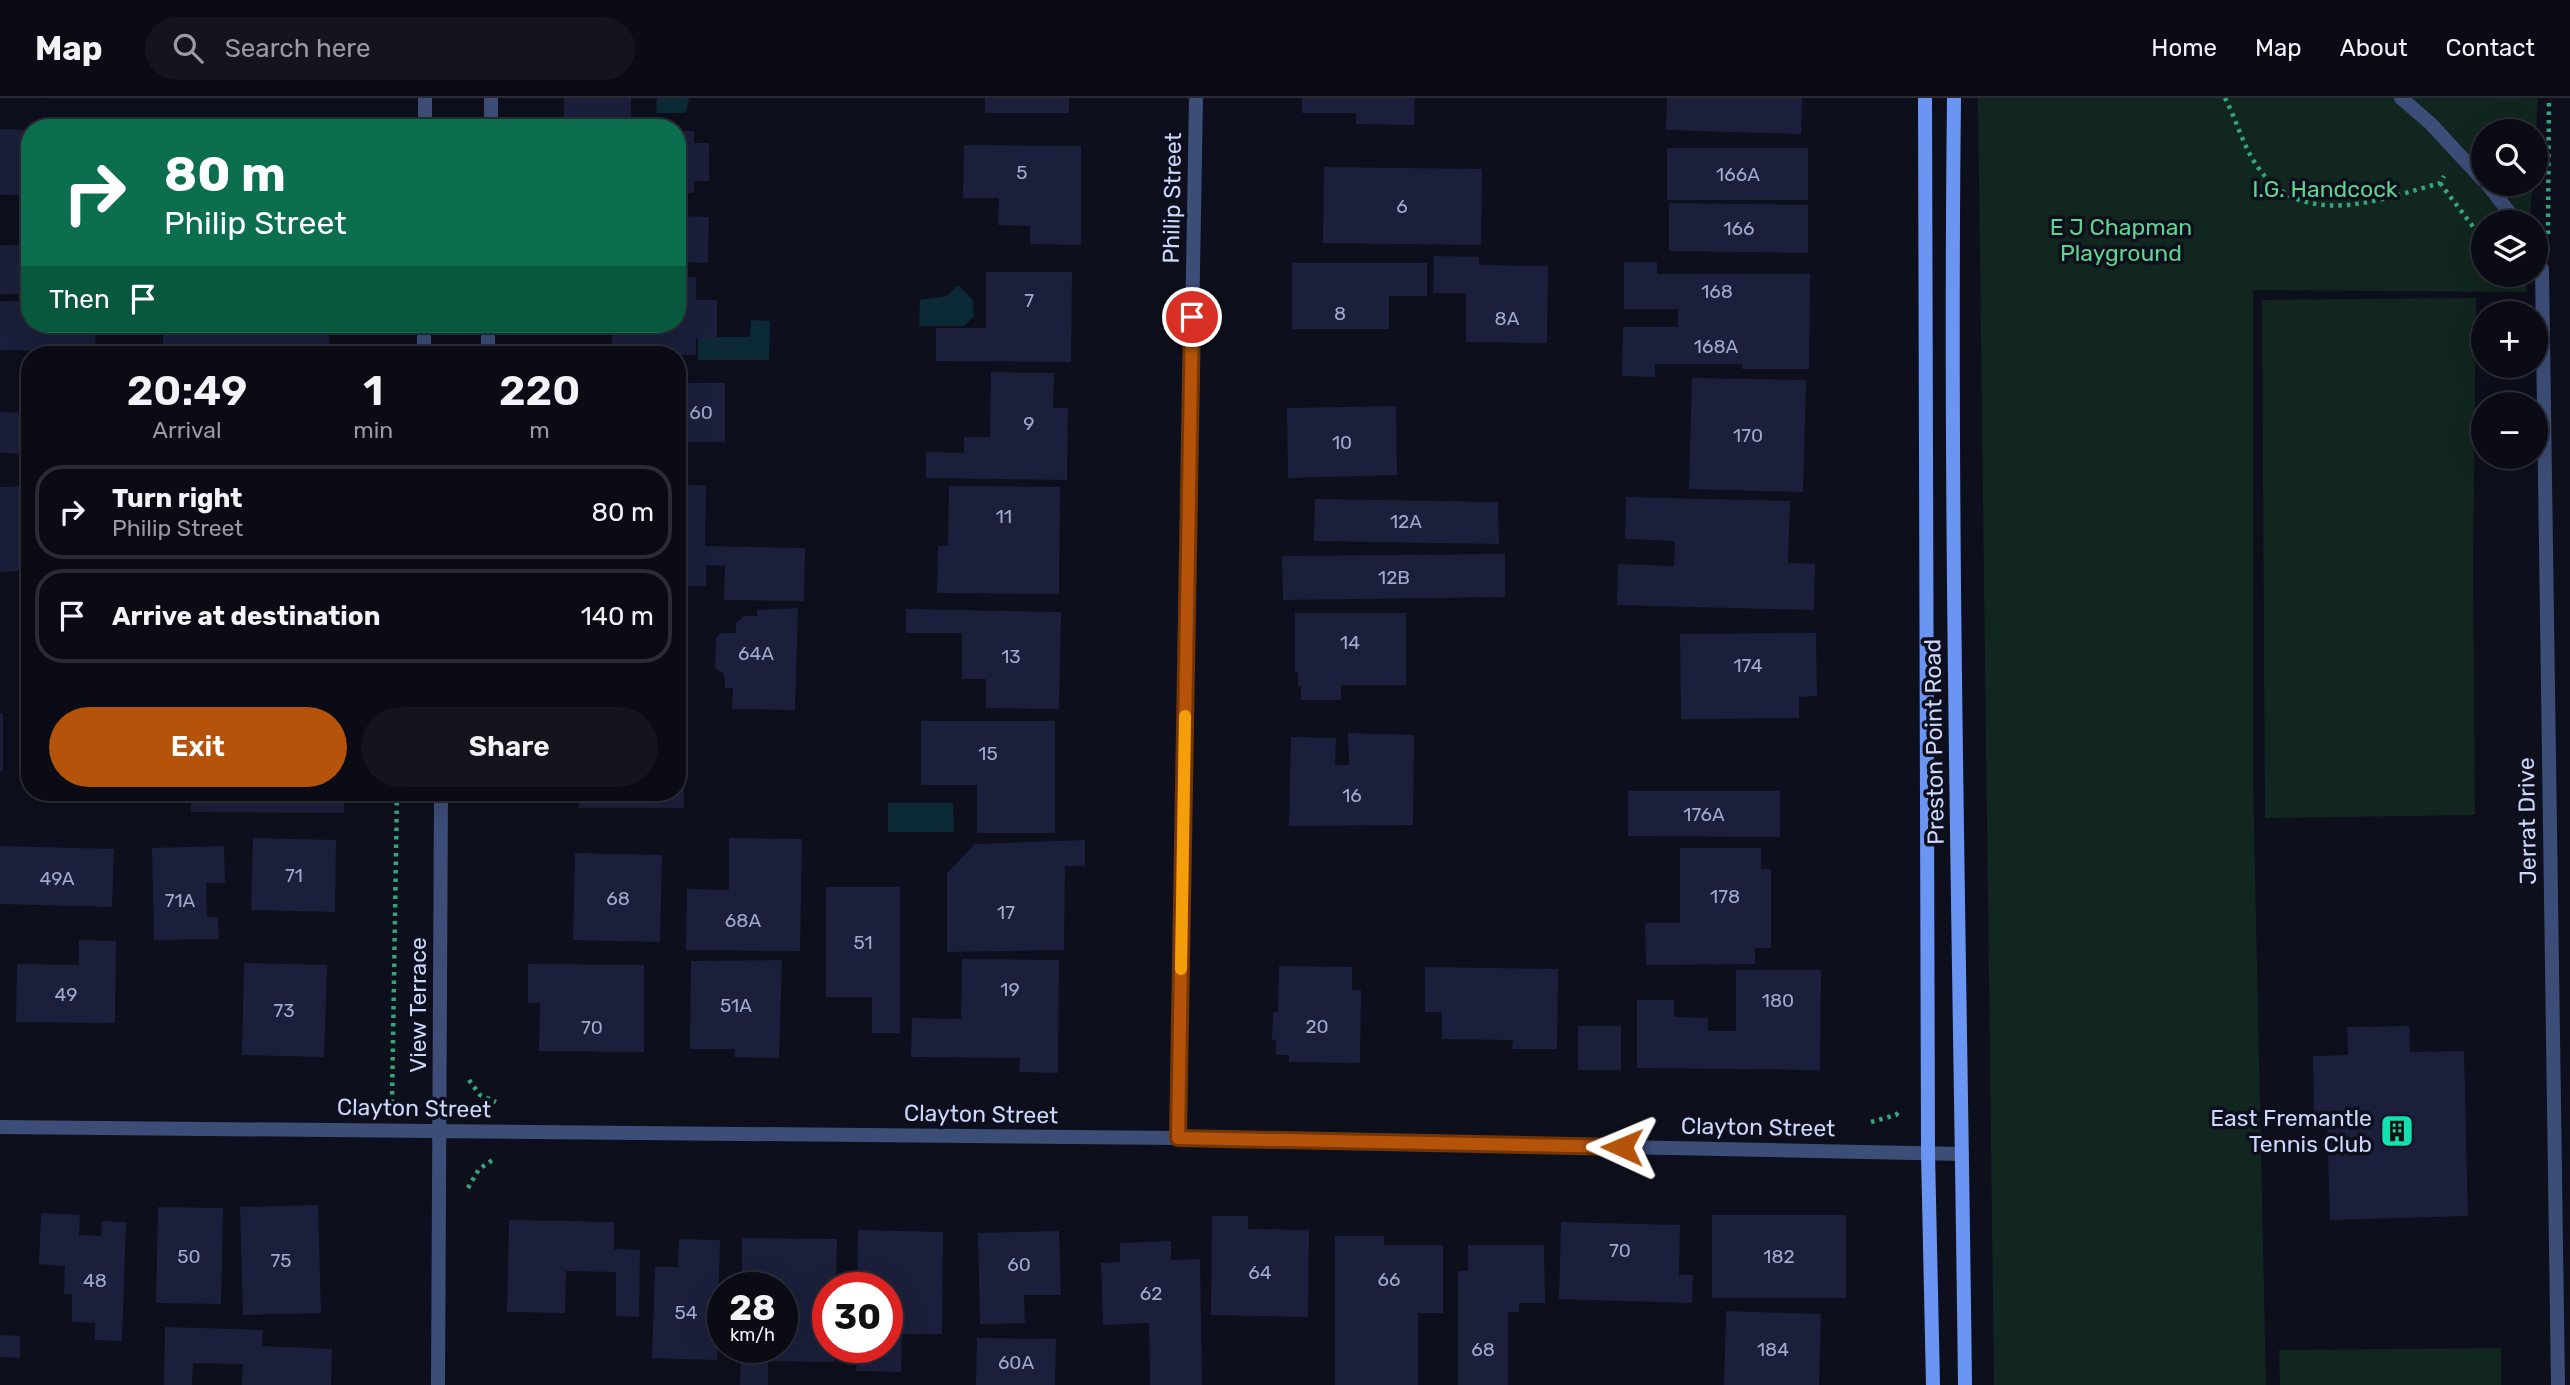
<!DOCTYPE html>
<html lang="en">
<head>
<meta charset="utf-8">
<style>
  body { margin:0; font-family:Rubik,sans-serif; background:#13141e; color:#f1f3f6; height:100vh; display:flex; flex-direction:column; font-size:26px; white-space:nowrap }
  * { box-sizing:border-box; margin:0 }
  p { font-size:23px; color:#999ba0 }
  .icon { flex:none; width:38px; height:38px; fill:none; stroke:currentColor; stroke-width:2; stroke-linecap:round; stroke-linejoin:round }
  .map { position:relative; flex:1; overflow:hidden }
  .details { position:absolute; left:21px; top:248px; width:665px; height:455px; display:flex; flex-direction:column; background:#0a0b15; border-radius:28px; box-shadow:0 7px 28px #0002,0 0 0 2px #2a2b34 }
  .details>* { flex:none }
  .top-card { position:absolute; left:21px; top:21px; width:665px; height:214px; border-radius:28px; box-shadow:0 7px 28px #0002,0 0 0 2px #2a2b34; background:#0b6e4f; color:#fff; overflow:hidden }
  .controls { position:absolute; left:2471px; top:21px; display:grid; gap:14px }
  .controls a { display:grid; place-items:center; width:77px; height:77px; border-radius:50%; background:#0a0b15; box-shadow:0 7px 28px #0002,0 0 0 2px #2a2b34; font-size:35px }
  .speed { position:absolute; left:707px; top:1174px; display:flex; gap:14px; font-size:35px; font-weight:700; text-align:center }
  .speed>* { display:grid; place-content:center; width:91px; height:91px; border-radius:50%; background:#0a0b15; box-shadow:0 7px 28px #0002,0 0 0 2px #2a2b34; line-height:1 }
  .speed small { font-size:18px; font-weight:400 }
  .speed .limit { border:10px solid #d22; background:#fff; color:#111 }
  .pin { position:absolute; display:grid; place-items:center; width:60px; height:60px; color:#fff; margin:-30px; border:4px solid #fff; border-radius:50%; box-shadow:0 2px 7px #0007 }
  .me { position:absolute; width:77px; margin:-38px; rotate:271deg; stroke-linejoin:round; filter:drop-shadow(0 0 5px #0008) }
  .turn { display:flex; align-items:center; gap:24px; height:147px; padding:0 28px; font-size:32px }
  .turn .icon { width:91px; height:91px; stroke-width:2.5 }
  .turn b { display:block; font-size:49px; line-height:60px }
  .then { display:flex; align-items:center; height:66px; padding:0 28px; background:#0003; gap:14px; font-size:26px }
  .eta { display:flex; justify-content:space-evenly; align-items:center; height:119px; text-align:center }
  .eta b { font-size:42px; font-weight:600; line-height:49px }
  .primary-button { display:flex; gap:14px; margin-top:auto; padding:14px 28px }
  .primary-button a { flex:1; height:80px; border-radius:42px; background:#b45309; color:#fff; font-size:28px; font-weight:600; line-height:80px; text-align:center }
  .primary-button a+a { background:#13141e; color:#f1f3f6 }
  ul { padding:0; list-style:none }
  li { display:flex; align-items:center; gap:21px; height:94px; margin:0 14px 10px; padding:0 14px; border:4px solid #2a2b34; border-radius:28px }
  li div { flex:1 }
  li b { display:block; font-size:26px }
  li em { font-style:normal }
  header { display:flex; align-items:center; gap:42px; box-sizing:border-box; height:98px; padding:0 35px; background:#0a0b15; border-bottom:2px solid #2a2b34 }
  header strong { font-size:33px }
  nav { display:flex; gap:38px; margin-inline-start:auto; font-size:24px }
  .search { width:490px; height:63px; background:#13141e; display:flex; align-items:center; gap:18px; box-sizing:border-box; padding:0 24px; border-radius:38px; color:#999ba0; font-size:26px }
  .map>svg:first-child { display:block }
</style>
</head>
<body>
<header>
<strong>Map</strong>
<div class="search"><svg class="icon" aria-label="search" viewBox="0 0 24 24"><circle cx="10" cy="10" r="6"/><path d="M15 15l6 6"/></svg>Search here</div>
<nav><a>Home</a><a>Map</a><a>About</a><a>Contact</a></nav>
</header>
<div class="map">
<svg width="2570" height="1287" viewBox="0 0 2570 1287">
  <rect width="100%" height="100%" fill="#0d0f1c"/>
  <path fill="#11261e" d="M1978,0H2538L2536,33H2483V86H2532L2530,124H2483V177H2527L2526,194L2253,192V682L2266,1287H1994Z
    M2476,200L2473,470L2475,717L2265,720L2262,202Z
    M2501,1250V1287H2280L2279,1252Z"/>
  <path fill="#0c2936" d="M657,0H689L686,15H656Z
    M958,187L973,202L974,218L964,228H919L920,202L947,198Z
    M751,222L770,223L769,262H698V239H750Z
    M888,705H953L954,734H888Z"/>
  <path fill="#1b1f3b" d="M564,0H631V20H564Z
    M985,0H1069V15H985Z
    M1302,0H1415L1414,27L1356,26V15H1302Z
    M1667,0H1802L1801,36L1666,32Z
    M250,26H322V30H250Z
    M0,31L30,32V97H0Z
    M677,33H694V45H709V83H694V95H677Z
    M964,47L1081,48V147L1030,146V128L998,127L999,100H963Z
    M1667,50H1808V102H1667Z
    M1324,69L1482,71L1481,147L1323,145Z
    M1669,105L1808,107V155L1669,153Z
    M677,118L709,119L708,165L677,164Z
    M0,147H30V196H0Z
    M1434,158L1479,159V167L1548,168L1547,245L1466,244V195H1433Z
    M1624,164H1657V176H1810L1809,271H1742V266H1655V279L1622,278L1623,229H1678V211H1624Z
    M1292,165H1427V198H1389V231H1292Z
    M986,174H1072L1071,264L936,263V230H986Z
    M677,179H696V202H717V241H696V257H612V235H563V226H677Z
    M0,203H30V226H96L95,254L0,252Z
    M163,226H330L329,252L163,248Z
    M991,274L1054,275L1053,310H1068L1067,382L926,380V354L964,355V339H990Z
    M1692,280L1806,282L1803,394L1689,391Z
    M677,285H725V344H677Z
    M1396,308L1397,377L1288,380L1287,310Z
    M0,314L30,315V356L0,355Z
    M677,387H706L705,448L805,450L804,503L724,502L725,468L706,467V488H677Z
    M30,388V433H22V473L0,474V389Z
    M949,388L1060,389L1059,496L937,495L938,448H948Z
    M1626,399L1790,403L1788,465L1815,466L1814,512L1617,507L1618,466L1674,468L1675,443L1625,441Z
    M1315,401L1498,404L1499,446L1314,443Z
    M1505,456V499L1283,502L1282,458Z
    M798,510L795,612L732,611L733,590H725L724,576L715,570L716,540L721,535H736V525L744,518H757V512Z
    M906,511L1061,514L1059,611L986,610V581H962V535H906Z
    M1295,515H1406V587H1341V602H1301V588H1298V574H1295Z
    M1816,535L1817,598L1799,599V620L1681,621L1680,536Z
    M0,615H3V673H0Z
    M921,623H1055V735H977V687H921Z
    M677,627H684V710H579V695H677Z
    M1348,635L1414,637L1413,727L1289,728L1291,639L1336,640L1335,667H1349Z
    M1628,693H1780V739L1628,738Z
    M191,695H344V715L191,714Z
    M253,740L336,742L335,814L251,812Z
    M729,740L802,741L800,853L686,852L687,791L729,792Z
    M1085,742V768H1065L1064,852L947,854V775L975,746Z
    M0,748L114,751L112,809L0,806Z
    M224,748L225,785H206L207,819H218L219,841L154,842L152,750Z
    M1680,750H1761V771H1771V850H1755V866L1646,867L1645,825H1680Z
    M575,755L662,757L660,844L573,842Z
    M826,789H900V935H872V899H826Z
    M79,842L116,843L115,925L16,924L17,866L79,867Z
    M962,861L1059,862L1058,975L1019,974L1020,960L911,959L912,920L961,921Z
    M782,862L779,960L734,959L735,951H690L691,863Z
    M244,865L327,867L324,959L242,957Z
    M528,866L644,867V954L539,953L540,905H528Z
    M1279,868L1352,869V892H1361L1360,965L1289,964V957H1276V942H1272L1273,914H1278Z
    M1425,869L1558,871L1557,951H1512L1513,942L1442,941V914H1425Z
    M1736,872H1821L1820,972L1637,970V902H1674V919L1708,920V933H1736Z
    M1578,928H1621V972H1578Z
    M2409,928L2410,954L2464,953L2468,1118L2330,1122L2327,1024H2314L2313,958L2348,957L2347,929Z
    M318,1107L321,1215L243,1217L240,1109Z
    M158,1109L223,1110L221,1206L156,1205Z
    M41,1115L80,1117L79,1137L101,1138L102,1123L126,1124L122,1243L95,1242V1225L72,1224V1196H64L65,1168L39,1166Z
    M1712,1117H1846V1200H1712Z
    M1212,1118H1248V1131L1309,1132L1308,1219L1211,1217Z
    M509,1122L614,1124V1151L640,1152L639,1219L616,1218V1174L566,1173L565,1215L507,1214Z
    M1561,1124L1680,1127L1679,1177H1693L1692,1205L1559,1201Z
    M858,1132L943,1134L942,1236H902L901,1274L856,1273L857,1250H887V1190H857Z
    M1059,1133L1061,1197H1024L1025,1225L980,1226L978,1135Z
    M1335,1138H1384V1147H1443V1215H1418V1287H1335Z
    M742,1140L837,1141L836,1190H828V1250H836L835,1264L768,1263V1287H740L741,1250H782V1190H742Z
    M679,1141L720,1142L717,1262L652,1260L655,1169H678Z
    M1171,1143V1162L1200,1161L1202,1287H1150L1149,1225L1103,1227L1101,1165L1120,1164V1145Z
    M1468,1147H1544L1545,1205H1519V1214H1508V1287H1458V1173H1468Z
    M1726,1213L1821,1216L1819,1287H1724Z
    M165,1229L263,1232L262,1248L332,1251L331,1287H242L243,1266L193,1265L192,1287H164Z
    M0,1237L20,1238V1260L0,1259Z
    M977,1240L1056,1241L1055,1287H976Z"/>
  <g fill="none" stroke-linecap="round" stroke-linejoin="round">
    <path stroke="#36a579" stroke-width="4.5" stroke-dasharray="3.5 5" stroke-linecap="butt" d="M2225,0C2236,21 2244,50 2257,68C2301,133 2380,102 2440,85L2444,78
      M2440,85L2483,142
      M2548,136L2549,0
      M469,982L480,997L496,1004
      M392,1005L397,695
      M1871,1024L1896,1017L1900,1012
      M468,1090L479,1071L494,1061"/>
    <path stroke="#3c4d77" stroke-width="14" d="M2401,0L2430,25L2483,82
      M425,30V0
      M491,30V0
      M2487,86L2517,124
      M2536,159L2542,171L2558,1287
      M424,257V226
      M488,257V226
      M0,1029L1178,1040L1962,1056
      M1178,1040L1196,0
      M438,1287L441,695"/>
    <path stroke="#6b95f3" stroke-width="14" d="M1925,0L1928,1055L1933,1287
      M1954,0C1949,429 1960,858 1965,1287"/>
  </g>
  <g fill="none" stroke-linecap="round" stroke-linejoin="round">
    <defs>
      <path id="route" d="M1192,219L1178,1040L1622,1049"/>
    </defs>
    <use href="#route" stroke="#753606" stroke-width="18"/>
    <use href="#route" stroke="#b45309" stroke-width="12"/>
    <path stroke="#f59e0b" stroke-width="12" d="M1181,871L1185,618"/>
  </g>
  <defs>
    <symbol id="building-square" viewBox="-11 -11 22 22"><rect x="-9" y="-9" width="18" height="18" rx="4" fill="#12e1b0" stroke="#0d0f1c"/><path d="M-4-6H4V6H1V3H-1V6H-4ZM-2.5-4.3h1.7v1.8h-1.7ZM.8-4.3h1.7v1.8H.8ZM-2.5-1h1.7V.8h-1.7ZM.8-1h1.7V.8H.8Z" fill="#111"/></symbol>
  </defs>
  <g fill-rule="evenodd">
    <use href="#building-square" x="2378" y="1014" width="38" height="38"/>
  </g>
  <g text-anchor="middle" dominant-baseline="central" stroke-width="7" stroke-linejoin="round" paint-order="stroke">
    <g font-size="19" fill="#a0a9cb">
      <text x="1022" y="74">5</text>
      <text x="1738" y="76">166A</text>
      <text x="1402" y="108">6</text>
      <text x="1739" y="130">166</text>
      <text x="1717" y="193">168</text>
      <text x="1029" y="202">7</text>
      <text x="1340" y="215">8</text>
      <text x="1507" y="220">8A</text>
      <text x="1716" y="248">168A</text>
      <text x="701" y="314">60</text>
      <text x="1029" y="325">9</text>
      <text x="1748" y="337">170</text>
      <text x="1342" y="344">10</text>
      <text x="1004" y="418">11</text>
      <text x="1406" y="423">12A</text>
      <text x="1394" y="479">12B</text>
      <text x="1350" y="544">14</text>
      <text x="756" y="555">64A</text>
      <text x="1011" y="558">13</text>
      <text x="1748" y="567">174</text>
      <text x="988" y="655">15</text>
      <text x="1352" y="697">16</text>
      <text x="1704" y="716">176A</text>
      <text x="294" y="777">71</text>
      <text x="57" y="780">49A</text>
      <text x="1725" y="798">178</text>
      <text x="618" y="800">68</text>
      <text x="180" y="802">71A</text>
      <text x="1006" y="814">17</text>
      <text x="743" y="822">68A</text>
      <text x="863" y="844">51</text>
      <text x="1010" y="891">19</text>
      <text x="66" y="896">49</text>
      <text x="1778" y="902">180</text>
      <text x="736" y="907">51A</text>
      <text x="284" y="912">73</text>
      <text x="1317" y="928">20</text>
      <text x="592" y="929">70</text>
      <text x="1620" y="1152">70</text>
      <text x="189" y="1158">50</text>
      <text x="1779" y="1158">182</text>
      <text x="281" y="1162">75</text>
      <text x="1019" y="1166">60</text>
      <text x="1260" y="1174">64</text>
      <text x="1389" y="1181">66</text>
      <text x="95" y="1182">48</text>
      <text x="1151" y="1195">62</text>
      <text x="686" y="1214">54</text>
      <text x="1483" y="1251">68</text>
      <text x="1773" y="1251">184</text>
      <text x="1016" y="1264">60A</text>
    </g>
    <g font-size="23" fill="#5fd490" stroke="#0d0f1c">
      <text x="2325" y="91">I.G. Handcock</text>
      <text x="2121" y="129">E J Chapman<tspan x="2121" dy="26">Playground</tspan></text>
    </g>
    <g font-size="23" fill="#ccd7fb" stroke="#0d0f1c">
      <text transform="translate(1172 100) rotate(-89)">Philip Street</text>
      <text transform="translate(1934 644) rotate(-91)">Preston Point Road</text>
      <text transform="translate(2527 723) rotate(-91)">Jerrat Drive</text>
      <text transform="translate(418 907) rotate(-90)">View Terrace</text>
      <text transform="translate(414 1010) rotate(1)">Clayton Street</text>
      <text transform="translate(981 1016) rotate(1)">Clayton Street</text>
      <text transform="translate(1758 1029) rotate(1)">Clayton Street</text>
    </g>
    <g font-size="23" fill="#ccd7fb" stroke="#0d0f1c" text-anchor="end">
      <text x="2372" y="1020">East Fremantle<tspan x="2372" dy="26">Tennis Club</tspan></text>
    </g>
  </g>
</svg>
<div class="controls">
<a><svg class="icon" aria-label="search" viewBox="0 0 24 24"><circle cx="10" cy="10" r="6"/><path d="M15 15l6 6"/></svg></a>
<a><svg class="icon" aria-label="layers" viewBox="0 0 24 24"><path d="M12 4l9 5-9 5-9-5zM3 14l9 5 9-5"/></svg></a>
<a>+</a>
<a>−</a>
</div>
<div class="speed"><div>28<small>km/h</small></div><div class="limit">30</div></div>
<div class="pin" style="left:1192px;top:219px;background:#d93025"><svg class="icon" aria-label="arrive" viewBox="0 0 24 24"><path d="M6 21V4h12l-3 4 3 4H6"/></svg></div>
<svg class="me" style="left:1622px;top:1049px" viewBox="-20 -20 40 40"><path d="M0-17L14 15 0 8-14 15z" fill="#b45309" stroke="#fff" stroke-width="4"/></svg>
<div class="top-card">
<div class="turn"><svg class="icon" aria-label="right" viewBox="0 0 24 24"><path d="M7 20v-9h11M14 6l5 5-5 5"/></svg><div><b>80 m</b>Philip Street</div></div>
<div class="then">Then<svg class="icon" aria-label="arrive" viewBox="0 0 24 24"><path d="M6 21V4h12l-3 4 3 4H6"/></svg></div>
</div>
<section class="details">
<div class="eta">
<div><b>20:49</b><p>Arrival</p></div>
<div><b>1</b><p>min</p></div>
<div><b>220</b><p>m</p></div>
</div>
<ul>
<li><svg class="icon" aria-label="right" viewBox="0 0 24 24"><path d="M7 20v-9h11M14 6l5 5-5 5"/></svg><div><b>Turn right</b><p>Philip Street</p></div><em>80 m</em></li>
<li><svg class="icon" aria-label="arrive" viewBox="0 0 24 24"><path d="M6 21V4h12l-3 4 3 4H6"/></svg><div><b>Arrive at destination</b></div><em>140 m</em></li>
</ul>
<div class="primary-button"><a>Exit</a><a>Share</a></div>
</section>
</div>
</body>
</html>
